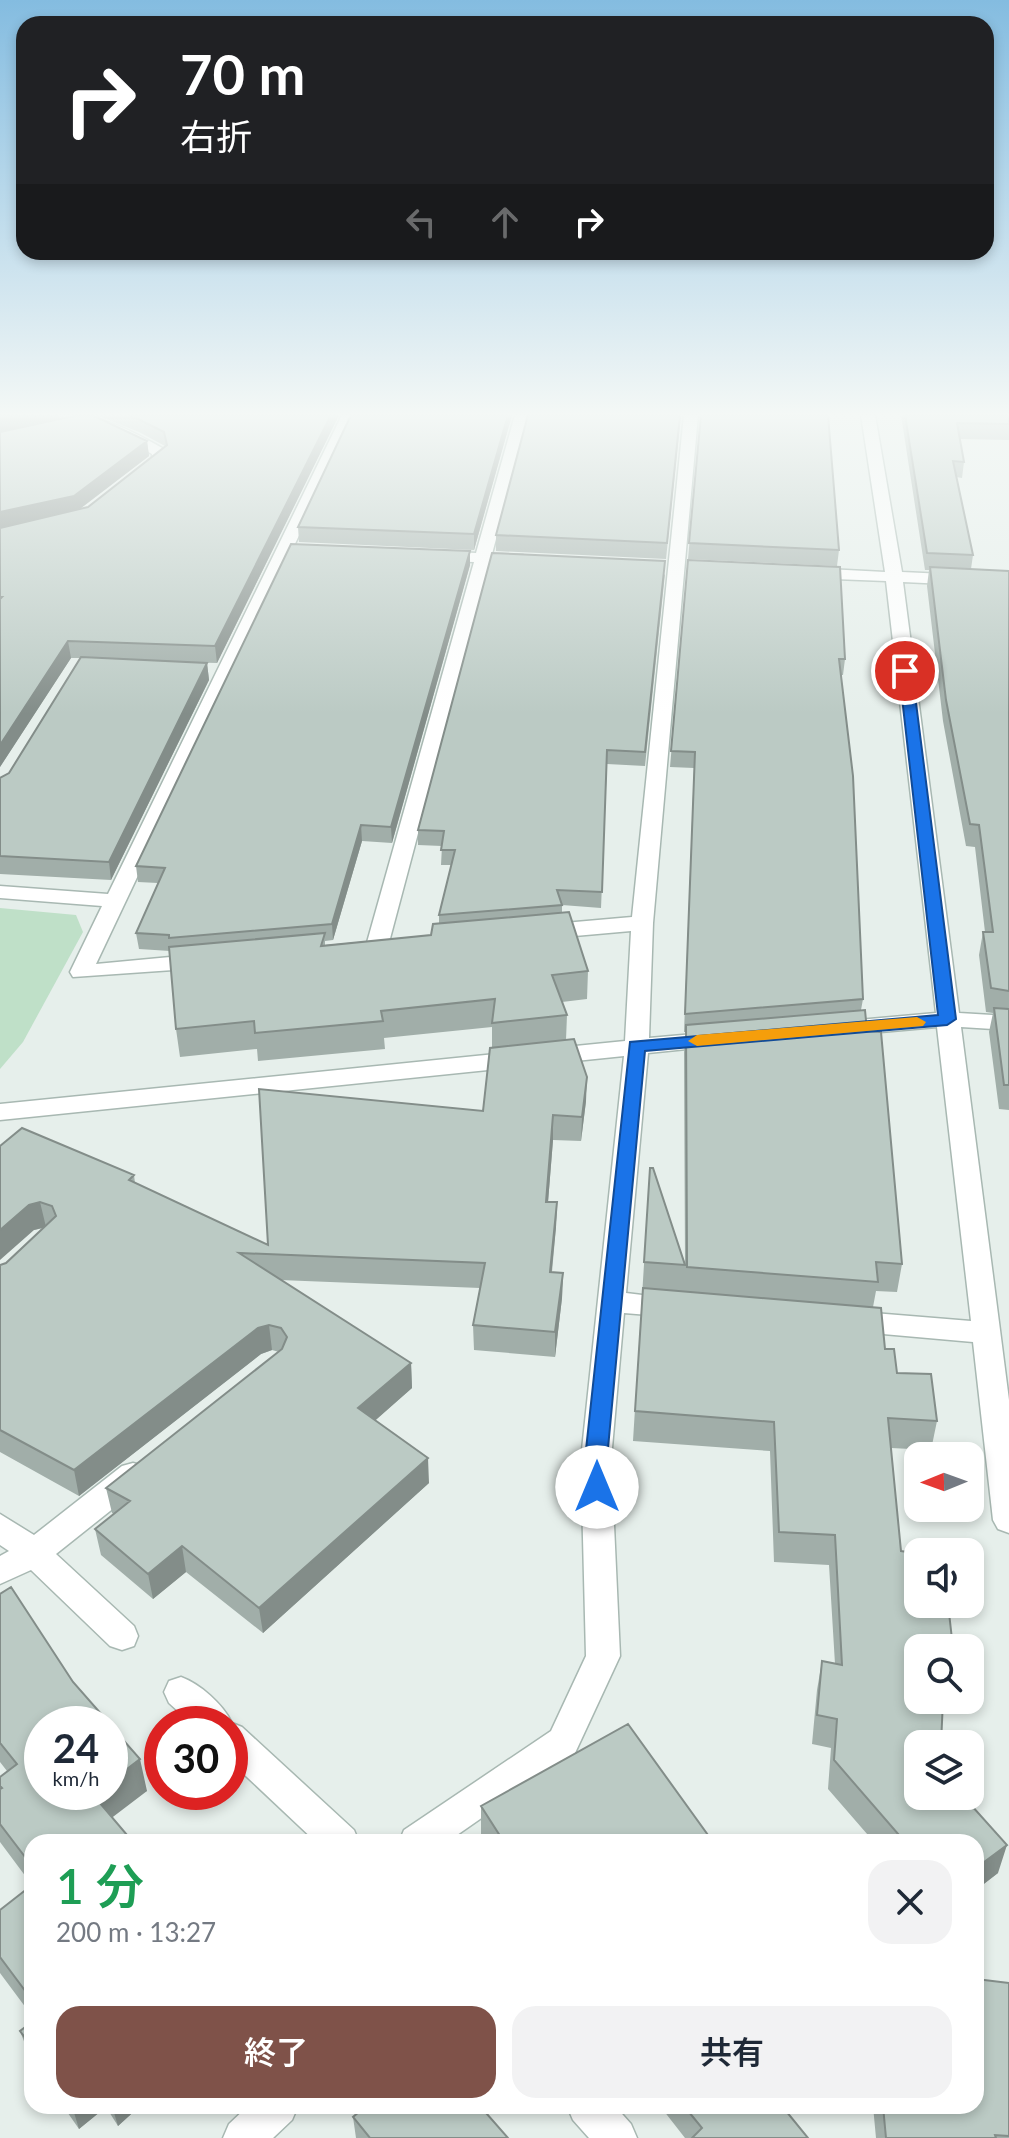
<!DOCTYPE html>
<html lang="ja">
<head>
<meta charset="utf-8">
<style>
  body { margin:0; font-family:Lato,"Noto Sans JP",sans-serif; background:#f2f2f3; color:#1f2937; height:100vh; display:flex; flex-direction:column; font-size:30px; white-space:nowrap }
  * { box-sizing:border-box; margin:0 }
  p { font-size:26px; color:#747a83 }
  .icon { flex:none; width:44px; height:44px; fill:none; stroke:currentColor; stroke-width:2; stroke-linecap:round; stroke-linejoin:round }
  .map { position:relative; flex:1; overflow:hidden }
  .side { position:absolute; left:24px; top:1834px; width:960px; height:280px; display:flex; flex-direction:column; background:#fff; border-radius:24px; box-shadow:0 4px 12px #0003 }
  .side>* { flex:none }
  .guide { position:absolute; left:16px; top:16px; width:978px; height:244px; border-radius:24px; box-shadow:0 4px 12px #0003; background:#202124; color:#fff; overflow:hidden }
  .needle { width:52px; rotate:269deg }
  .tools { position:absolute; left:904px; top:1442px; display:grid; gap:16px }
  .tools a { display:grid; place-items:center; width:80px; height:80px; border-radius:16px; background:#fff; box-shadow:0 4px 12px #0003; font-size:40px }
  .speed { position:absolute; left:24px; top:1706px; display:flex; gap:16px; font-size:40px; font-weight:700; text-align:center }
  .speed>* { display:grid; place-content:center; width:104px; height:104px; border-radius:50%; background:#fff; box-shadow:0 4px 12px #0003; line-height:1 }
  .speed small { font-size:20px; font-weight:400 }
  .speed .limit { border:12px solid #d22; background:#fff; color:#111 }
  .pin { position:absolute; display:grid; place-items:center; width:68px; height:68px; color:#fff; margin:-34px; border:4px solid #fff; border-radius:50%; box-shadow:0 2px 8px #0007 }
  .me { position:absolute; width:88px; margin:-44px; rotate:0deg; stroke-linejoin:round; filter:drop-shadow(0 0 6px #0008) }
  .turn { display:flex; align-items:center; gap:28px; height:168px; padding:0 32px; font-size:36px }
  .turn .icon { width:104px; height:104px; stroke-width:2.5 }
  .turn b { display:block; font-size:56px; line-height:68px }
  .lanes { display:flex; align-items:center; height:76px; padding:0 32px; background:#0003; justify-content:center; gap:40px; direction:ltr }
  .lanes .off { opacity:.35 }
  .round { display:grid; place-items:center; flex:none; width:84px; height:84px; border-radius:24px; background:#f2f2f3 }
  .headline { display:flex; align-items:center; justify-content:space-between; height:136px; padding:0 32px }
  h1 { font-size:48px; font-weight:600; line-height:60px; color:#1e9e55 }
  .action { display:flex; gap:16px; margin-top:auto; padding:16px 32px }
  .action a { flex:1; height:92px; border-radius:24px; background:#7f5249; color:#fff; font-size:32px; font-weight:600; line-height:92px; text-align:center }
  .action a+a { background:#f2f2f3; color:#1f2937 }
  .map>svg:first-child { display:block }
</style>
</head>
<body>
<div class="map">
<svg width="1009" height="2138" viewBox="0 0 1009 2138">
  <rect width="100%" height="100%" fill="#e6efeb"/>
  <path fill="#bfe0c8" d="M0,908L76,915L83,932L23,1042L0,1069Z"/>
  <g fill="none" stroke-linecap="round" stroke-linejoin="round">
    <defs>
      <path id="minor" d="M57,415C99,413 128,429 164,449L166,460L147,476H137L135,473L152,459V454L101,426Z
        M342,415H356L96,964L202,954L213,961L202,968L73,977L70,972L102,906L0,898V886L108,894Z
        M515,415H529L492,554L523,555L531,560L523,565L490,563L388,946L377,953L369,951L366,946L474,562L440,561L432,556L440,551L476,553Z
        M684,415H698L653,923L649,1038L716,1032L728,1039L716,1046L648,1053L626,1293L683,1300L687,1307L683,1314L673,1317L624,1313L611,1459L620,1656L575,1753L447,1842H399L404,1830L551,1731L586,1656L581,1459L624,1056L0,1120V1104L625,1041L631,931L541,939L530,932L541,925L632,917Z
        M861,415H875L902,572L1009,577V587L903,582L959,1013L1009,1016V1030L961,1027L1009,1400V1533L998,1529L993,1520L973,1342L849,1331L839,1328L835,1321L839,1314L849,1311L971,1321L937,1027L836,1036L824,1029L836,1022L936,1013L886,581L808,578L800,573L808,568L885,572Z
        M133,1463L144,1466L148,1475L144,1484L56,1554L134,1626L138,1636L134,1646L122,1650L110,1646L31,1570L0,1584V1556L9,1551L0,1545V1514L34,1535L122,1466Z
        M181,1677C200,1684 223,1704 232,1723L242,1727L354,1830L359,1842H316L230,1761V1724H192L169,1703L164,1692L169,1681Z
        M248,2106H298L292,2120L273,2138H223L229,2124Z
        M567,2106H615L631,2124L637,2138H589L573,2120Z"/>
    </defs>
    <use href="#minor" stroke="#a8b8b2" stroke-width="3"/>
    <use href="#minor" fill="#fff" fill-rule="evenodd"/>
  </g>
  <path fill="#a1aea9" fill-rule="evenodd" d="M0,415H59L60,419L78,415H339L217,663L181,662L207,663L209,680L111,880L0,874V778L9,773L80,658H71L0,767ZM94,416L101,417L139,432L165,446L88,507L80,509L149,456L147,441Z
    M351,415H512L474,550L299,542L298,527Z
    M528,415H681L666,559L496,551V535Z
    M701,415L839,550L837,566L688,559Z
    M901,415H1009V440L960,439L964,462L962,478L956,477L973,555L971,569L1009,571V1110L999,1109L989,1032L993,1013L986,1012L979,955L983,932H985L975,847L966,846L943,721L927,586L929,570H925Z
    M470,551V565L392,843L362,841L333,940L325,941V945L431,935L439,924V915L451,865H441L442,846L418,845V830L665,574L645,766L607,764L601,908L562,905V913L588,971L587,999L562,1002L567,1015L566,1040L586,1101L581,1141L553,1140L548,1202H557L556,1227L552,1272L563,1273L562,1298L555,1357L474,1350L473,1325L480,1288L280,1280L411,1363L412,1388L375,1420L429,1483L263,1633L186,1572L153,1599L101,1555L95,1529L114,1514L112,1513L106,1488L279,1352L272,1350L261,1354L79,1496L0,1452V1265L6,1263L43,1228L34,1230L0,1146L134,1175L135,1183L268,1245L483,1111L492,1048V1027L384,1038L385,1049L258,1061L257,1049L180,1057L176,1029L170,951L139,949L136,933L158,883L138,882L136,866Z
    M688,560L845,659L843,675H841L863,999L861,1010L867,1031L902,1264L897,1292L876,1291L873,1307L885,1349L897,1373L937,1421L931,1450L891,1448L901,1551L918,1648V1744L998,1873L976,1890V1842H874L828,1789L831,1748L812,1744L817,1690L822,1661L835,1664L829,1565L774,1562L770,1451L633,1441L650,1168L685,1263L684,1052L686,1032H684L694,768L670,767Z
    M0,1594L73,1682L147,1791L32,1842V1885L0,1842V1777L7,1771L0,1762Z
    M481,1806L713,1842H486L481,1834Z
    M32,1885V2016L0,1973V1910Z
    M1009,1983V2138H876L873,2106H976Z
    M32,2022V2062L20,2031Z
    M63,2106H140L118,2126L106,2107L79,2129Z
    M660,2106H782L808,2138H685Z
    M353,2117L508,2138H356Z"/>
  <path fill="#838d89" d="M17,415H59L60,419L0,434V419Z
    M331,415H339L217,663L215,646Z
    M508,415H512L474,550V534Z
    M147,441L149,456L77,511L0,528V512Z
    M470,551V565L392,843L391,827Z
    M68,641L71,658L0,767V745Z
    M207,663L209,680L111,880L109,862Z
    M361,825L362,841L333,940L332,924Z
    M587,1077L586,1101L581,1141L582,1117Z
    M553,1115V1140L546,1227V1202Z
    M40,1202L46,1227L34,1230L0,1260V1230L29,1205Z
    M557,1202L556,1227L549,1297L550,1272Z
    M563,1273L562,1298L555,1357V1332Z
    M269,1325L272,1350L261,1354L79,1496L74,1470L258,1328Z
    M411,1363L412,1388L360,1434L358,1408Z
    M428,1458L429,1483L263,1633L259,1608Z
    M182,1546L186,1572L153,1599L148,1574Z
    M140,1759L147,1791L101,1826L93,1795L97,1792H110V1782Z
    M1007,1845L998,1873L976,1890V1868Z
    M72,2106H106V2107L79,2129Z
    M112,2106H140L118,2126Z"/>
  <path fill="#bbcac4" stroke="#838d89" stroke-width="2" d="M0,415H17L0,419Z
    M78,415H92L147,441L74,496L0,512V432Z
    M130,415H331L215,646L68,641L0,745V599L2,597H0V528L88,507L167,445L164,432Z
    M351,415H508L474,534L298,527Z
    M528,415H680L667,543L496,535Z
    M701,415H828L839,550L689,543Z
    M905,415H1009V424L957,423L964,462L953,461L973,555L927,553Z
    M291,544L470,551L391,827L361,825L332,924L169,938V935L136,933L165,868L136,866Z
    M492,553L665,561L645,752L607,750L602,892L557,890L562,905L439,915L455,850H441L444,831L418,830Z
    M688,560L840,567L845,659H839L853,776L863,999L685,1014L695,752L671,751Z
    M930,567L1009,571V991L991,988L983,932H993L979,825L970,824L946,700Z
    M81,657L207,663L109,862L0,856V778L9,773Z
    M569,912L588,971L552,975L567,1015L492,1023L495,999L381,1011L383,1021L255,1033L254,1021L176,1029L169,947L325,933L321,946L431,935L433,924Z
    M994,1008L1009,1009V1085H1004Z
    M865,1010L867,1031L881,1032L902,1264L876,1262L878,1282L687,1267L686,1025Z
    M574,1039L587,1077L582,1117L553,1115L546,1202H557L550,1272L563,1273L555,1332L473,1325L485,1263L239,1253L411,1363L358,1408L428,1458L259,1608L182,1546L148,1574L95,1529L130,1501L106,1488L282,1349L287,1337L281,1328L269,1325L258,1328L74,1470L0,1430V1265L6,1263L56,1216L52,1206L40,1202L29,1205L0,1230V1146L22,1128L134,1175L129,1180L268,1245L259,1089L483,1111L490,1048Z
    M650,1168H653L685,1265L644,1262Z
    M643,1288L881,1308L885,1349H894L897,1373L931,1374L937,1421L888,1418L901,1551L908,1552L909,1569L918,1570V1604H948L953,1648H918V1700H943L941,1744H918V1796H963L1007,1845L976,1868V1842H905L834,1760L837,1719L817,1715L822,1661L842,1665L835,1535L779,1532L774,1422L635,1411Z
    M11,1587L73,1682L110,1724H42V1792H97L93,1795L133,1842H32V1866L0,1824V1789L2,1788L0,1786V1777L17,1764L0,1743V1594Z
    M628,1724L713,1842H504L481,1806Z
    M110,1725L140,1759L110,1782Z
    M32,1885V2000L0,1957V1910Z
    M976,1979L1009,1983V2136L995,2135L996,2138H886L883,2106H976Z
    M32,2022V2047L20,2031Z
    M366,2106H480L508,2138H370L353,2117Z
    M684,2106H782L808,2138H692L702,2128Z"/>
  <linearGradient id="sky" x2="0" y2="1"><stop stop-color="#84bce0"/><stop offset="0.58" stop-color="#f4f8f6"/><stop offset="1" stop-color="#f4f8f6" stop-opacity="0"/></linearGradient>
  <rect width="1009" height="714" fill="url(#sky)"/>
  <path fill="#1a73e8" stroke="#114b97" stroke-width="2" d="M905,667L912,671L956,1019L947,1025L645,1051L607,1459L609,1487L605,1494H589L585,1459L630,1042L938,1015L899,671Z"/>
  <path fill="#f59e0b" d="M917,1017L926,1022L923,1026L697,1046L688,1041L697,1035Z"/>
</svg>
<div class="tools">
<a><svg class="needle" viewBox="-14 -14 28 28"><path d="M0-13l5 13h-10z" fill="#e53935"/><path d="M0 13l5-13h-10z" fill="#747a83"/></svg></a>
<a><svg class="icon" aria-label="sound" viewBox="0 0 24 24"><path d="M4 9h4l5-4v14l-5-4H4zM17 9q2 3 0 6"/></svg></a>
<a><svg class="icon" aria-label="search" viewBox="0 0 24 24"><circle cx="10" cy="10" r="6"/><path d="M15 15l6 6"/></svg></a>
<a><svg class="icon" aria-label="layers" viewBox="0 0 24 24"><path d="M12 4l9 5-9 5-9-5zM3 14l9 5 9-5"/></svg></a>
</div>
<div class="speed"><div>24<small>km/h</small></div><div class="limit">30</div></div>
<div class="pin" style="left:905px;top:671px;background:#d93025"><svg class="icon" aria-label="arrive" viewBox="0 0 24 24"><path d="M6 21V4h12l-3 4 3 4H6"/></svg></div>
<svg class="me" style="left:597px;top:1487px" viewBox="-20 -20 40 40"><circle r="19" fill="#fff"/><path d="M0-13L10 11 0 6-10 11z" fill="#1a73e8"/></svg>
<div class="guide">
<div class="turn"><svg class="icon" aria-label="right" viewBox="0 0 24 24"><path d="M7 20v-9h11M14 6l5 5-5 5"/></svg><div><b>70 m</b>右折</div></div>
<div class="lanes"><svg class="icon off" aria-label="left" viewBox="0 0 24 24"><path d="M17 20v-9H6M10 6l-5 5 5 5"/></svg><svg class="icon off" aria-label="ahead" viewBox="0 0 24 24"><path d="M12 20V5M6 11l6-6 6 6"/></svg><svg class="icon" aria-label="right" viewBox="0 0 24 24"><path d="M7 20v-9h11M14 6l5 5-5 5"/></svg></div>
</div>
<section class="side">
<div class="headline"><div><h1>1 分</h1><p>200 m · 13:27</p></div><a class="round"><svg class="icon" aria-label="close" viewBox="0 0 24 24"><path d="M6 6l12 12M18 6L6 18"/></svg></a></div>
<div class="action"><a>終了</a><a>共有</a></div>
</section>
</div>
</body>
</html>
